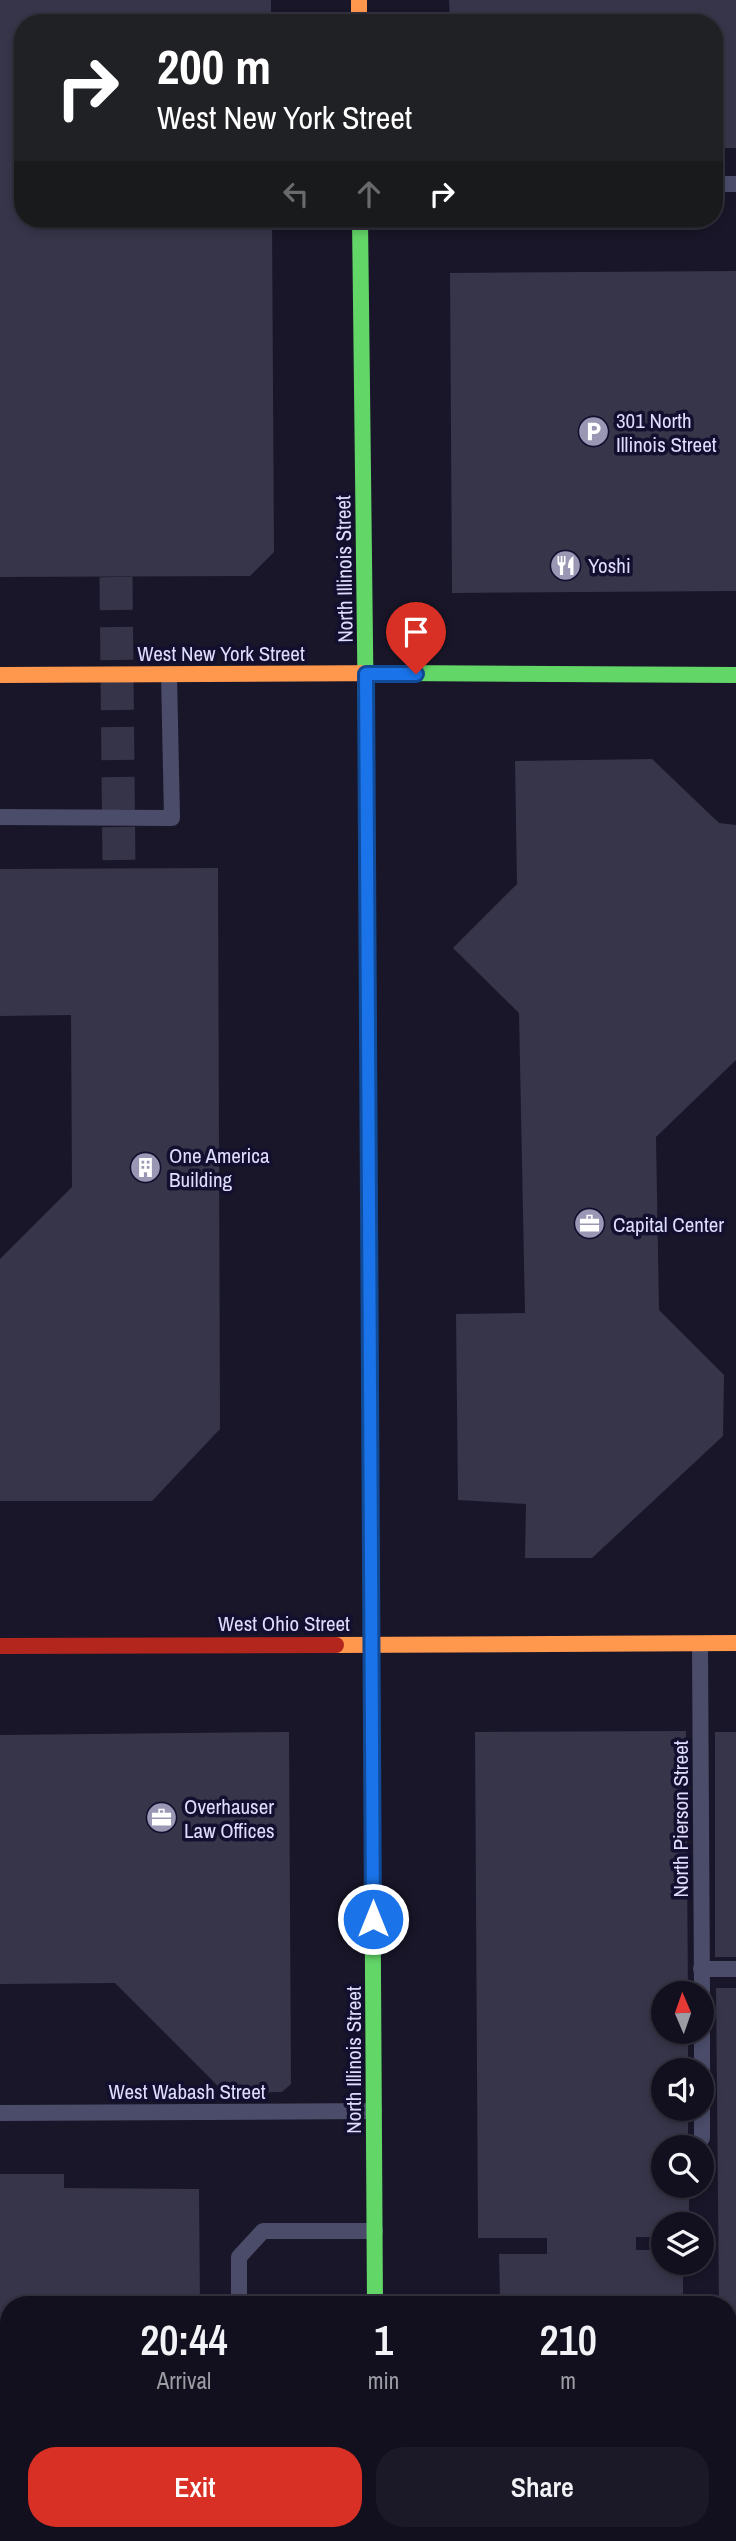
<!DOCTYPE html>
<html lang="en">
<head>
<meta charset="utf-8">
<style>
  body { margin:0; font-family:"Archivo Narrow",sans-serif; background:#1b1927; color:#f1f3f6; height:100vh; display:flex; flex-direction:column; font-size:26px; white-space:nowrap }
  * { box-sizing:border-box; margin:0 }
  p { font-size:23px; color:#9c9da4 }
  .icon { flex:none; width:38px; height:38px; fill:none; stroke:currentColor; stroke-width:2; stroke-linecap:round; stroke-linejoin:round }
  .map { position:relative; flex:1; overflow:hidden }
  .drawer { position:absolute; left:0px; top:2296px; width:737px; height:245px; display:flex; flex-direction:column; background:#12101e; border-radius:28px 28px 0 0; box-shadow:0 4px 10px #0003,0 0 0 2px #31303c }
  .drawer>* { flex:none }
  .banner { position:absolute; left:14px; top:14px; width:709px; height:214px; border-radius:28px; box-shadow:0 4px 10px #0003,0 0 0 2px #31303c; background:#202124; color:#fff; overflow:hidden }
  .needle { width:46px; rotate:358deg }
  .tools { position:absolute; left:651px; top:1981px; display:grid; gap:14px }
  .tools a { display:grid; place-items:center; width:63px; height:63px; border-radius:50%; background:#12101e; box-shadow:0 4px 10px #0003,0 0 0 2px #31303c; font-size:35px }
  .pin { position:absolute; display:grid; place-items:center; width:60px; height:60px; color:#fff; margin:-72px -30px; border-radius:50% 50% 50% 0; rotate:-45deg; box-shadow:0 0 7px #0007 }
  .pin .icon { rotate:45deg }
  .me { position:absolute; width:77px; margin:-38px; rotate:0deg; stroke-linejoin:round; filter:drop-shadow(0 0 5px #0008) }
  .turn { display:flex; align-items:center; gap:24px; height:147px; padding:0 28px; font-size:32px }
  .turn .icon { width:91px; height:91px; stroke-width:2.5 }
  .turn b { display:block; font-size:49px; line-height:60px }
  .lanes { display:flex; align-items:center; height:66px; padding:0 28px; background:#0003; justify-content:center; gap:35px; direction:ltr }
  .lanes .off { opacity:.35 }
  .eta { display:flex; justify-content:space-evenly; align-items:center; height:119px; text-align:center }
  .eta b { font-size:42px; font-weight:600; line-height:49px }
  .cta { display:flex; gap:14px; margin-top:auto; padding:14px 28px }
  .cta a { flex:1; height:80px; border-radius:28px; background:#d93025; color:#fff; font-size:28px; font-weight:600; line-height:80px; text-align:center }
  .cta a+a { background:#1b1927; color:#f1f3f6 }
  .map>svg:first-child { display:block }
</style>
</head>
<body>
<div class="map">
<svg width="736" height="2541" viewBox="0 0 736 2541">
  <rect width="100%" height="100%" fill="#181628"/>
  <path fill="#373549" d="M0,0H271V23H23V219H272L274,552L250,576L0,577Z
    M449,0H736V148H714V23H450Z
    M736,271V591L452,593L450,273Z
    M652,759L719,823L736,825V1060L656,1137L659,1310L724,1375L723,1436L592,1558H525L526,1504L458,1500L456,1314L525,1313L519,1013L453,948L517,884L515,761Z
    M218,868L220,1429L152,1501H0V1259L72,1187L71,1015L0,1016V869Z
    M686,1731L688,1993H663V2032H688V2070H663V2109H688V2147H663V2186H689V2224H663V2237H636V2250H663V2263H683V2297L695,2298V2305H446V2297H500L499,2254H547V2238H478L475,1732Z
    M289,1732L291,2084L282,2092L225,2093L115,1983L0,1984V1735Z
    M715,1732H736V1957H715Z
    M716,1988H736V2529L728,2527V2305H719Z
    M0,2174H64V2188L199,2189L200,2305H9V2535H0Z"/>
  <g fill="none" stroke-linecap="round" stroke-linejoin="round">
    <path stroke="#363448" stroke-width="33" stroke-dasharray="33 17" stroke-linecap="butt" d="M116,577L119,868"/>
    <path stroke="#4b4c69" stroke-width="16" d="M714,184H736
      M0,817L172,818L169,674
      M700,1644L702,1993
      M701,1969H736
      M702,2032V2138
      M0,2113L374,2111
      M239,2305V2257L263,2231H375"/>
    <path stroke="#63d668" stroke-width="16" d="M360,219L367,812
      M398,673L736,675
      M372,1807L375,2305"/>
    <path stroke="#ff974d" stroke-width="16" d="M359,0V23
      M0,675L398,673
      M367,812L370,1391
      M336,1645L736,1643
      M376,2532V2541"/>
    <path stroke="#b3261e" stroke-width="16" d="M370,1391L372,1807
      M0,1646L336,1645"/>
  </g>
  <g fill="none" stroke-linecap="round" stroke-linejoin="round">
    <defs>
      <path id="route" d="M373,1919L366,674H416"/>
    </defs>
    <use href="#route" stroke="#114b97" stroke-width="18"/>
    <use href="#route" stroke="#1a73e8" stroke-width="12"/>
  </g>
  <defs>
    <symbol id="parking-disc" viewBox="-11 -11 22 22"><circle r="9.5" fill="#9997b4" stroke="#120f2f"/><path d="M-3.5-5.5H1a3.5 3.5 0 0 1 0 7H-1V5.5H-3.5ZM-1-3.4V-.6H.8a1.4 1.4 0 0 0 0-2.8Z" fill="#fff"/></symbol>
    <symbol id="restaurant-disc" viewBox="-11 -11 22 22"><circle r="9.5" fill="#9997b4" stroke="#120f2f"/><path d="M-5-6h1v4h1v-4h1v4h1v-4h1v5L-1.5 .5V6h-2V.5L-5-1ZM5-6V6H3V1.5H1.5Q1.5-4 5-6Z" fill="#fff"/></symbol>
    <symbol id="building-disc" viewBox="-11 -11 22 22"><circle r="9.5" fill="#9997b4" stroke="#120f2f"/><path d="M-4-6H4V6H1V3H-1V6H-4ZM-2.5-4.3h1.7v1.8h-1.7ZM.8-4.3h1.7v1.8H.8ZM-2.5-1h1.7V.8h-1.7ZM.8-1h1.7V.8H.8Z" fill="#fff"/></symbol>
    <symbol id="office-disc" viewBox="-11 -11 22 22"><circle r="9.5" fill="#9997b4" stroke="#120f2f"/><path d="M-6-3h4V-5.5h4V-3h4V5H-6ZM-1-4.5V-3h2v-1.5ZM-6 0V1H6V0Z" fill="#fff"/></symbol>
  </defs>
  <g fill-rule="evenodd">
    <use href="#parking-disc" x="576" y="414" width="35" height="35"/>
    <use href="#restaurant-disc" x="548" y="548" width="35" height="35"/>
    <use href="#building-disc" x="128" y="1150" width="35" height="35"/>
    <use href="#office-disc" x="572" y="1206" width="35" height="35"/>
    <use href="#office-disc" x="144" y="1800" width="35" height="35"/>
  </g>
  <g text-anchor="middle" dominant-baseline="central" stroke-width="7" stroke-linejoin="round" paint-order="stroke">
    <g font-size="21" fill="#dfddff" stroke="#120f2f" text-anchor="start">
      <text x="616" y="420">301 North<tspan x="616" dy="24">Illinois Street</tspan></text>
      <text x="588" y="565">Yoshi</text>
      <text x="169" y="1155">One America<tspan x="169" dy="24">Building</tspan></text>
      <text x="613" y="1224">Capital Center</text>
      <text x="184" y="1806">Overhauser<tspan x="184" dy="24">Law Offices</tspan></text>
    </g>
    <g font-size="21" fill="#dfddff" stroke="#120f2f">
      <text transform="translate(344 569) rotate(-91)">North Illinois Street</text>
      <text x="221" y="653">West New York Street</text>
      <text x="284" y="1623">West Ohio Street</text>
      <text transform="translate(680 1819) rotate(-90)">North Pierson Street</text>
      <text transform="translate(353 2060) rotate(-90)">North Illinois Street</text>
      <text x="187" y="2091">West Wabash Street</text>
    </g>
  </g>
</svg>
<div class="tools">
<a><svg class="needle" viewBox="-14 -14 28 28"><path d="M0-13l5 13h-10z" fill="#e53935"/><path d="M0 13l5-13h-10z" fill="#9c9da4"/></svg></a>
<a><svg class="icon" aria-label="sound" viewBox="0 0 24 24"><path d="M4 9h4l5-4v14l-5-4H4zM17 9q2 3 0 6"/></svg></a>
<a><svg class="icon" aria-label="search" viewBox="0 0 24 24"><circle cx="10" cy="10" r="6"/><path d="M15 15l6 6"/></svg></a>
<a><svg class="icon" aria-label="layers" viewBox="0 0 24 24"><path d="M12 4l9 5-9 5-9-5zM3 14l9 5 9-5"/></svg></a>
</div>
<div class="pin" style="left:416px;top:674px;background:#d93025"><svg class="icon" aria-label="arrive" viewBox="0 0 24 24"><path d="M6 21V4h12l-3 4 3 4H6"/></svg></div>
<svg class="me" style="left:373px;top:1919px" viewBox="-20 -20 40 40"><circle r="17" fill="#1a73e8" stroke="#fff" stroke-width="3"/><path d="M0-11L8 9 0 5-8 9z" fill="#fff"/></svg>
<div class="banner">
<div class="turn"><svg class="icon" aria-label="right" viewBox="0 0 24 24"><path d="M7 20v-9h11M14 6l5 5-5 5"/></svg><div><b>200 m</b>West New York Street</div></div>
<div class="lanes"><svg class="icon off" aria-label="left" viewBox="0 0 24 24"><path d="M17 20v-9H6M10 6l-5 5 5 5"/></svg><svg class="icon off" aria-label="ahead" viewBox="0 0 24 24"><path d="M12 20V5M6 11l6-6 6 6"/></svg><svg class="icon" aria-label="right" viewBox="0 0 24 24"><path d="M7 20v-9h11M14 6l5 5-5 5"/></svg></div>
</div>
<section class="drawer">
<div class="eta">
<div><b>20:44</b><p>Arrival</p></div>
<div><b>1</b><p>min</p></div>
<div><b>210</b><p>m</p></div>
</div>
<div class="cta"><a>Exit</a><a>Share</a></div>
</section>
</div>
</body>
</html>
